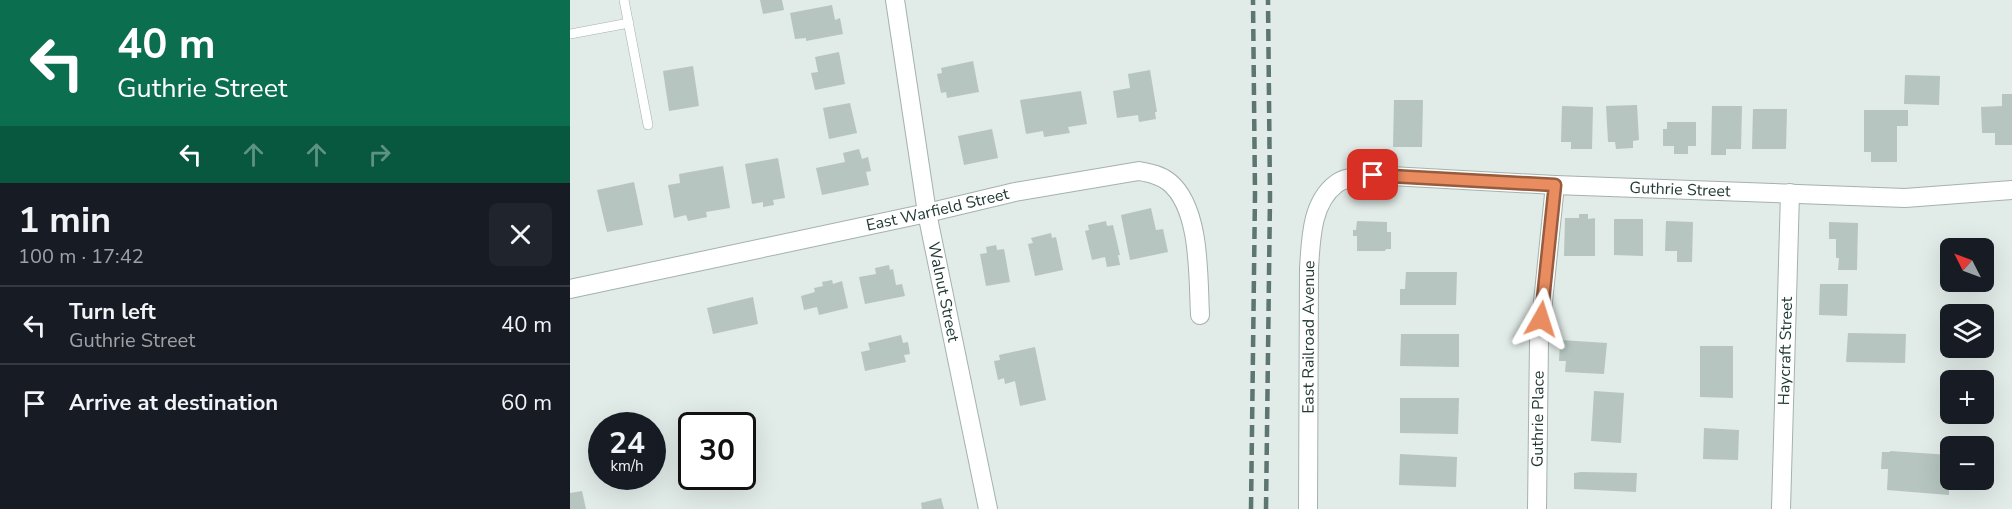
<!DOCTYPE html>
<html lang="en">
<head>
<meta charset="utf-8">
<style>
  body { margin:0; font-family:"Nunito Sans",sans-serif; background:#20242c; color:#f1f3f6; height:100vh; display:flex; flex-direction:column; font-size:22px; white-space:nowrap }
  * { box-sizing:border-box; margin:0 }
  p { font-size:20px; color:#9ea1a6 }
  .icon { flex:none; width:33px; height:33px; fill:none; stroke:currentColor; stroke-width:2; stroke-linecap:round; stroke-linejoin:round }
  .map { position:relative; flex:1; overflow:hidden }
  .side { display:flex; flex-direction:column; background:#171b24; width:570px }
  .side>* { flex:none }
  .guide { background:#0b6e4f; color:#fff; overflow:hidden }
  .needle { width:39px; rotate:312deg }
  .fabs { position:absolute; left:1370px; top:238px; display:grid; gap:12px }
  .fabs a { display:grid; place-items:center; width:54px; height:54px; border-radius:9px; background:#171b24; box-shadow:0 6px 24px #0002; font-size:30px }
  .speed { position:absolute; left:18px; top:412px; display:flex; gap:12px; font-size:30px; font-weight:700; text-align:center }
  .speed>* { display:grid; place-content:center; width:78px; height:78px; border-radius:50%; background:#171b24; box-shadow:0 6px 24px #0002; line-height:1 }
  .speed small { font-size:15px; font-weight:400 }
  .speed .limit { border:3px solid #111; border-radius:9px; background:#fff; color:#111 }
  .pin { position:absolute; display:grid; place-items:center; width:51px; height:51px; color:#fff; margin:-26px; border-radius:12px; box-shadow:0 3px 9px #0006 }
  .me { position:absolute; width:66px; margin:-33px; rotate:6deg; stroke-linejoin:round; filter:drop-shadow(0 0 4px #0008) }
  .turn { display:flex; align-items:center; gap:21px; height:126px; padding:0 18px; font-size:27px }
  .turn .icon { width:78px; height:78px; stroke-width:2.5 }
  .turn b { display:block; font-size:42px; line-height:51px }
  .lanes { display:flex; align-items:center; height:57px; padding:0 18px; background:#0003; justify-content:center; gap:30px; direction:ltr }
  .lanes .off { opacity:.35 }
  .round { display:grid; place-items:center; flex:none; width:63px; height:63px; border-radius:9px; background:#20242c }
  .head { display:flex; align-items:center; justify-content:space-between; height:102px; padding:0 18px }
  h1 { font-size:36px; font-weight:700; line-height:45px }
  ul { padding:0; list-style:none }
  li { display:flex; align-items:center; gap:18px; height:78px; padding:0 18px; border-top:2px solid #363941 }
  li div { flex:1 }
  li b { display:block; font-size:22px }
  li em { font-style:normal }
  main { display:flex; flex:1; min-height:0 }
  .map>svg:first-child { display:block }
</style>
</head>
<body>
<main>
<section class="side">
<div class="guide">
<div class="turn"><svg class="icon" aria-label="left" viewBox="0 0 24 24"><path d="M17 20v-9H6M10 6l-5 5 5 5"/></svg><div><b>40 m</b>Guthrie Street</div></div>
<div class="lanes"><svg class="icon" aria-label="left" viewBox="0 0 24 24"><path d="M17 20v-9H6M10 6l-5 5 5 5"/></svg><svg class="icon off" aria-label="ahead" viewBox="0 0 24 24"><path d="M12 20V5M6 11l6-6 6 6"/></svg><svg class="icon off" aria-label="ahead" viewBox="0 0 24 24"><path d="M12 20V5M6 11l6-6 6 6"/></svg><svg class="icon off" aria-label="right" viewBox="0 0 24 24"><path d="M7 20v-9h11M14 6l5 5-5 5"/></svg></div>
</div>
<div class="head"><div><h1>1 min</h1><p>100 m · 17:42</p></div><a class="round"><svg class="icon" aria-label="close" viewBox="0 0 24 24"><path d="M6 6l12 12M18 6L6 18"/></svg></a></div>
<ul>
<li><svg class="icon" aria-label="left" viewBox="0 0 24 24"><path d="M17 20v-9H6M10 6l-5 5 5 5"/></svg><div><b>Turn left</b><p>Guthrie Street</p></div><em>40 m</em></li>
<li><svg class="icon" aria-label="arrive" viewBox="0 0 24 24"><path d="M6 21V4h12l-3 4 3 4H6"/></svg><div><b>Arrive at destination</b></div><em>60 m</em></li>
</ul>
</section>
<div class="map">
<svg width="1442" height="509" viewBox="0 0 1442 509">
  <rect width="100%" height="100%" fill="#e1ebe7"/>
  <path fill="#b6c5c0" d="M190,0H212L214,10L193,14Z
    M262,5L265,20L270,18L273,34L236,41V38L225,39L220,13Z
    M269,52L275,84L245,90L241,73L248,72L245,57Z
    M403,61L409,92L377,98L376,92L371,93L367,74L372,73L371,68Z
    M123,66L129,106L99,111L93,71Z
    M580,70L587,112H585L586,119L569,122L568,115L547,118L543,91L560,88L558,74Z
    M1335,75L1370,76L1369,105L1334,104Z
    M511,91L517,124L498,127L500,133L474,137L473,131L456,134L450,100Z
    M1432,94H1442V145H1425V133H1412L1411,107L1432,106Z
    M824,100H853L852,147H823Z
    M280,103L287,133L259,139L253,108Z
    M1067,105L1069,140L1063,141V148L1046,149L1045,142H1038L1036,106Z
    M992,106L1023,107L1022,149H1001V142H991Z
    M1142,106H1172L1171,149H1156V155H1141Z
    M1183,109H1217L1216,149H1182Z
    M1294,110H1338V126H1327V162H1301V152H1294Z
    M1097,122H1126V146H1118V154H1104V146H1093V129H1097Z
    M422,129L428,158L394,165L388,136Z
    M289,149L292,159L298,157L301,171L296,172L299,185L252,195L246,168L275,162L273,153Z
    M208,158L215,198L203,200L204,205L193,207V202L182,204L175,164Z
    M153,166L160,208L136,212L137,217L118,221L116,215L104,218L98,185L110,183L109,174Z
    M64,182L73,225L37,232L27,190Z
    M581,208L586,230L593,229L598,252L560,260L551,215Z
    M1009,214H1018V219L1025,218V256H994L995,218H1009Z
    M1044,219H1073V256L1044,255Z
    M536,221L537,226L543,225L550,255H548L550,265L537,267L535,257L522,260L515,231L519,230L518,225Z
    M787,221L817,222V232H821V249H816L815,251H787V236H783V230H786Z
    M1096,221L1123,222L1122,262H1107V251H1095Z
    M1259,222L1288,223L1287,270H1268L1269,258H1266V239H1259Z
    M481,233L482,238L486,237L493,270L465,276L458,244L463,243L461,238Z
    M426,245L427,250L434,249L440,282L416,286L410,254L417,253L416,247Z
    M319,265L320,270L323,269L326,285L332,284L335,296L295,304L289,277L306,274L305,268Z
    M836,272H887L886,305H830V289H835Z
    M262,280L263,284L272,281L278,308L249,315L247,307L234,310L231,296L245,292L244,288L253,286L252,282Z
    M1250,284H1278L1277,316L1249,315Z
    M183,297L188,324L143,334L137,308Z
    M1278,333L1336,334L1335,363L1276,362Z
    M831,334H889V367L830,366Z
    M331,335L333,343L338,342L340,354L334,355L336,362L295,371L291,352L300,350L298,343Z
    M990,340L1037,343L1034,374L995,372L996,361H989Z
    M1130,346H1163V398L1130,397Z
    M465,347L476,400L450,406L445,381L435,384L434,378L428,380L424,361L430,360L429,355Z
    M1024,391L1054,393L1051,443L1021,441Z
    M830,398H889L888,434L830,433Z
    M1134,428L1169,430L1168,460L1133,459Z
    M1320,451L1380,455V480H1389L1388,486L1379,485V495L1317,490L1318,469H1311L1312,452H1320Z
    M830,454L887,457L886,487L829,485Z
    M1011,472L1067,473L1066,492L1004,489V473Z
    M12,491L16,509H0V493Z
    M371,498L374,509H352L351,503Z"/>
  <g fill="none" stroke-linecap="round" stroke-linejoin="round">
    <defs>
      <path id="lane" d="M54,0L78,125
        M0,34L59,23"/>
      <g id="street">
        <path id="s1" d="M325,0L357,213L418,509"/>
        <path id="s2" d="M0,289L357,213L445,192L569,171C580,173 590,175 599,182C631,208 628,277 630,315"/>
        <path id="s3" d="M738,509L739,268C741,240 741,203 766,184C776,176 792,177 803,175L985,185L1335,198L1442,190"/>
        <path id="s4" d="M967,509L969,341L985,185"/>
        <path id="s5" d="M1211,509L1220,193"/>
      </g>
    </defs>
    <use href="#lane" stroke="#a4b2ae" stroke-width="10"/>
    <use href="#street" stroke="#a4b2ae" stroke-width="20"/>
    <use href="#lane" stroke="#fff" stroke-width="9"/>
    <use href="#street" stroke="#fff" stroke-width="18"/>
    <path stroke="#5d7671" stroke-width="4.5" stroke-dasharray="12 6" stroke-linecap="butt" d="M681,509L685,194L683,0
      M696,509L700,197L698,0"/>
  </g>
  <g fill="none" stroke-linecap="round" stroke-linejoin="round">
    <defs>
      <path id="route" d="M803,175L985,185L971,319"/>
    </defs>
    <use href="#route" stroke="#975b3e" stroke-width="15"/>
    <use href="#route" stroke="#e98c60" stroke-width="10"/>
  </g>
  <g text-anchor="middle" dominant-baseline="central" stroke-width="6" stroke-linejoin="round" paint-order="stroke">
    <g font-size="16" fill="#223a35" stroke="#f1f7f5">
      <text stroke="none"><textPath href="#s3" startOffset="678">Guthrie Street</textPath></text>
      <text stroke="none"><textPath href="#s2" startOffset="376">East Warfield Street</textPath></text>
      <text stroke="none"><textPath href="#s1" startOffset="296">Walnut Street</textPath></text>
      <text stroke="none"><textPath href="#s3" startOffset="172">East Railroad Avenue</textPath></text>
      <text stroke="none"><textPath href="#s5" startOffset="158">Haycraft Street</textPath></text>
      <text stroke="none"><textPath href="#s4" startOffset="90">Guthrie Place</textPath></text>
    </g>
  </g>
</svg>
<div class="fabs">
<a><svg class="needle" viewBox="-14 -14 28 28"><path d="M0-13l5 13h-10z" fill="#e53935"/><path d="M0 13l5-13h-10z" fill="#9ea1a6"/></svg></a>
<a><svg class="icon" aria-label="layers" viewBox="0 0 24 24"><path d="M12 4l9 5-9 5-9-5zM3 14l9 5 9-5"/></svg></a>
<a>+</a>
<a>−</a>
</div>
<div class="speed"><div>24<small>km/h</small></div><div class="limit">30</div></div>
<div class="pin" style="left:803px;top:175px;background:#d93025"><svg class="icon" aria-label="arrive" viewBox="0 0 24 24"><path d="M6 21V4h12l-3 4 3 4H6"/></svg></div>
<svg class="me" style="left:971px;top:319px" viewBox="-20 -20 40 40"><path d="M0-17L14 15 0 8-14 15z" fill="#e98c60" stroke="#fff" stroke-width="4"/></svg>
</div>
</main>
</body>
</html>
